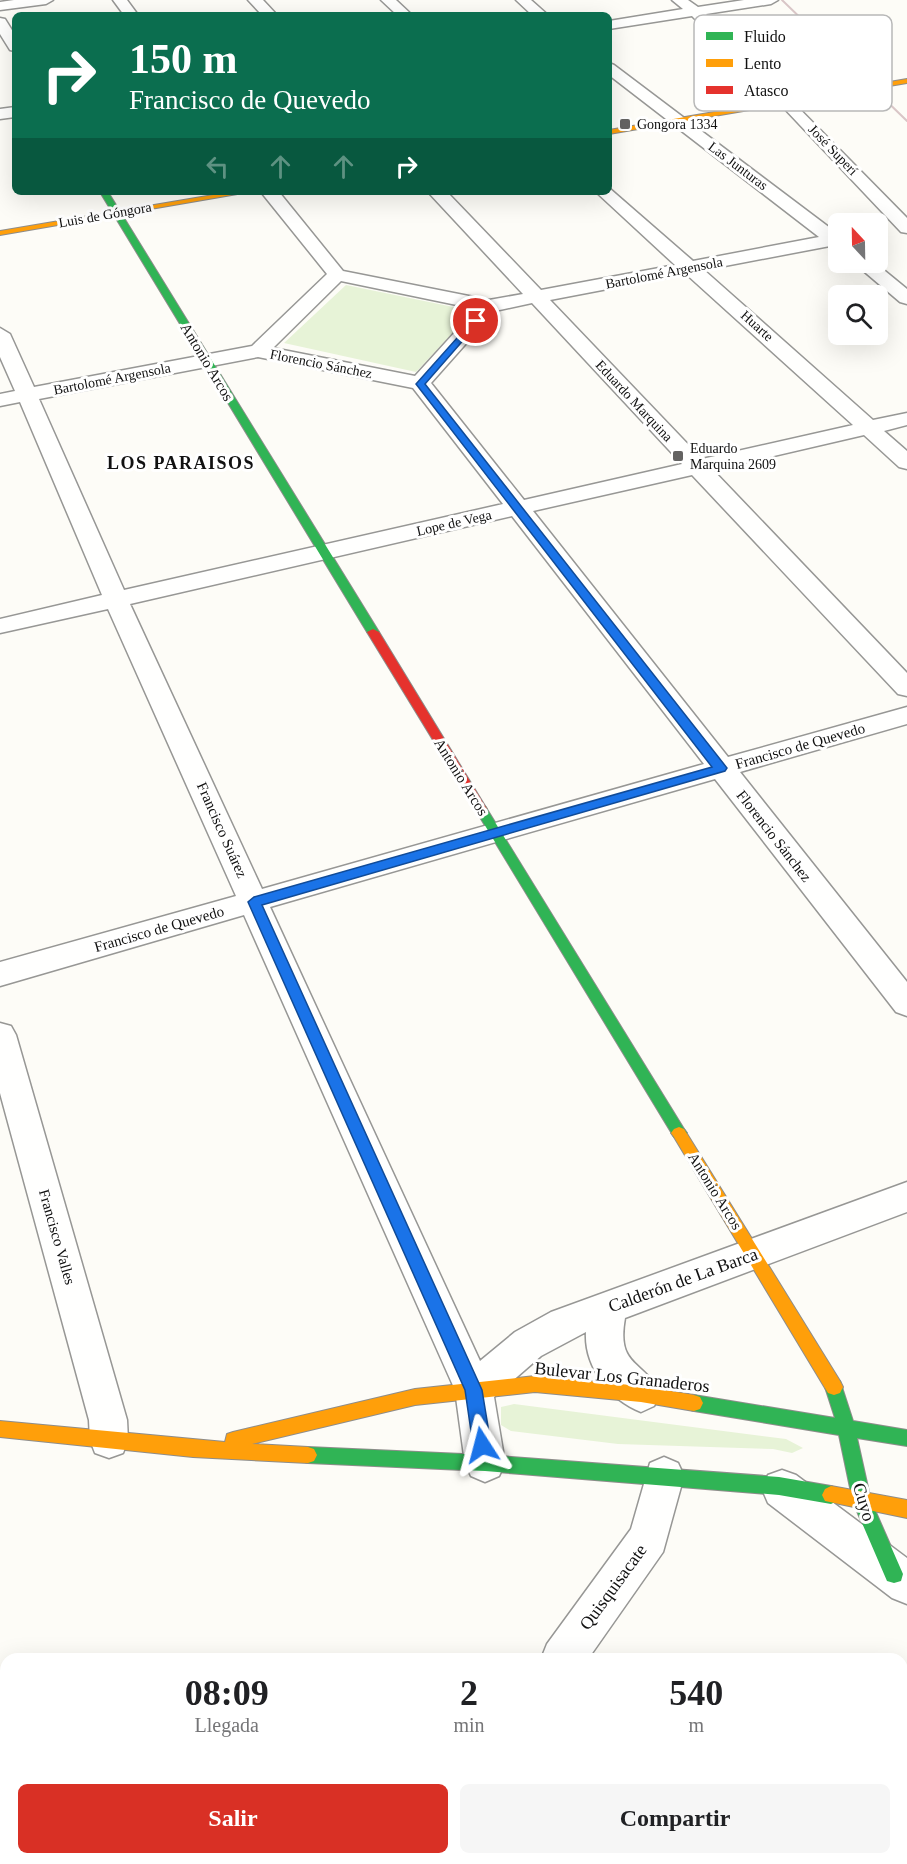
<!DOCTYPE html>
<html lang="es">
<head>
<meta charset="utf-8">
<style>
  body { margin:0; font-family:Georgia,serif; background:#f6f6f6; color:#202124; height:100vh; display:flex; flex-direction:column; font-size:22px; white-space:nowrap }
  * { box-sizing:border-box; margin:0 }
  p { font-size:20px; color:#757577 }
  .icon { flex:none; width:33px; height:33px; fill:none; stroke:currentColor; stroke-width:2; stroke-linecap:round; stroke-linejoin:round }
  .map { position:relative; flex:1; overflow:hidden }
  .details { position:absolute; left:0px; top:1653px; width:908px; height:212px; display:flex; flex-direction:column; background:#fff; border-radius:18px 18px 0 0; box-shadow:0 6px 24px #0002 }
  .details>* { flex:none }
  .guide { position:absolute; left:12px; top:12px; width:600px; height:183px; border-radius:9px; box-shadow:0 6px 24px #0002; background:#0b6e4f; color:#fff; overflow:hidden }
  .needle { width:39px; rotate:338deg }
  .controls { position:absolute; left:828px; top:213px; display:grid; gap:12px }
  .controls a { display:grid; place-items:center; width:60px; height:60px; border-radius:9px; background:#fff; box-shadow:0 6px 24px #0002; font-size:30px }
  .pin { position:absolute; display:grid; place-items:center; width:51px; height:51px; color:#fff; margin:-26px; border:3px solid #fff; border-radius:50%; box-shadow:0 2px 6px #0007 }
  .me { position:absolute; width:66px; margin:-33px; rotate:351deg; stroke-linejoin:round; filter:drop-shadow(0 0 4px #0008) }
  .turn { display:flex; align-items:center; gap:21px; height:126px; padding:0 18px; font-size:27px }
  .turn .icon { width:78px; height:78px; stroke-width:2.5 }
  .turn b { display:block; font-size:42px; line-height:51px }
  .lanes { display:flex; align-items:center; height:57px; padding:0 18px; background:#0003; justify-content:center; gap:30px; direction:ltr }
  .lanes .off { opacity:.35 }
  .eta { display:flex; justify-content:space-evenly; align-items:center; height:102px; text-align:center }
  .eta b { font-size:36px; font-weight:700; line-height:42px }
  .primary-button { display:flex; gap:12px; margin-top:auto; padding:12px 18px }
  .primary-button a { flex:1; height:69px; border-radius:9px; background:#d93025; color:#fff; font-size:24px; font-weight:700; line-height:69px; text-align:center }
  .primary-button a+a { background:#f6f6f6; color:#202124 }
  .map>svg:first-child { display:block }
</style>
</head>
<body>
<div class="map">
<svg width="907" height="1864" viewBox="0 0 907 1864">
  <rect width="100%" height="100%" fill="#fdfcf7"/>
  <path fill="#e7f3d7" d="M346,285L473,311L416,372L284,343Z
    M514,1404L786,1439L803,1448L792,1453L773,1449L618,1444L511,1431L501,1425V1407Z"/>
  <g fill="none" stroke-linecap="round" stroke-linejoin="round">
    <defs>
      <path id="street" d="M14,0H53L46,4L0,10V2Z
        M113,0H127L138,15H124Z
        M248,0H263L277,15H262Z
        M381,0H396L412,15H397Z
        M516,0H531L548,15H532Z
        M672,0H688L698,7L744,0H778L771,4L706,14L907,218V233L901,232L781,105L692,16L609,29V21L683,9Z
        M0,18L5,19L15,35V51L10,50L0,34Z
        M609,63L614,65L838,234V248L830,246L704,270L873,420L907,413V425L884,431L907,451V469L899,467L864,435L713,470L907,673V696L898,694L692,475L533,511L728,757L907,707V724L740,772L907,982V1016L896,1012L715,779L270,907L480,1361L515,1332L551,1312L907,1182V1212L625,1318C616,1368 644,1359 660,1394L654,1406L641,1412C610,1400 584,1367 586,1332L541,1356L494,1397L505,1463L499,1476L485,1482L471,1476L465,1463L455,1390L244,915L0,986V962L236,896L108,609L0,633V619L102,595L20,402L0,406V394L15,391L0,357V328L10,334L34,387L252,346L327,274L261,192H279L343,271L489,300L523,294L428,192H447L541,290L675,265L596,192H609V188L693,261L819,237L609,75ZM686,274L853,425L702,459L550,300ZM341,281L476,309L415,376L273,348ZM532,303L682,464L524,500L431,383L495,311ZM258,357L413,388L503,504L124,590L39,399ZM512,516L704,764L262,889L130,604Z
        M15,107V117L0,119V109Z
        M853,262H874L907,289V304L900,302Z
        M0,1023L11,1026L16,1035L127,1420L128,1440L123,1453L109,1458L95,1453L90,1440L89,1420L0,1093Z
        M664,1457L678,1463L684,1476L663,1552L588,1659H541L547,1644L631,1529L650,1463Z
        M782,1470L796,1475L907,1558V1604L892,1598L768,1503L762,1489L768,1475Z
        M0,1708L6,1711V1758L0,1755Z
        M105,1858H154L156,1864H107Z
        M395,1858H443L441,1864H393Z"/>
      <path id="fast" d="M100,192H108L379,632L377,634L373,635L367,632Z
        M481,805L485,806L684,1129L687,1133L684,1137L679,1139L674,1137L475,809Z
        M834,1379L840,1381L853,1421L907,1430V1446L857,1438L871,1501L903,1574L901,1581L894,1583L887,1581L853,1502L839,1435L694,1411L688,1409L685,1403L688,1397L694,1395L835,1418L825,1387L828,1381Z
        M308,1447L485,1455L779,1477L831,1486L837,1489L840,1495L837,1501L831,1504L779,1495L485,1471L308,1463L302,1461L299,1455L302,1449Z"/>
      <path id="slow" d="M907,79V83L609,134V130Z
        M231,192H249L0,235V231Z
        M679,1127L684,1129L840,1381L843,1387L840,1393L834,1395L828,1393L674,1137L671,1133L674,1129Z
        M535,1376L641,1386L694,1395L700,1397L703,1403L700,1409L694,1411L641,1402L535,1392L415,1405L252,1444L308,1447L314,1449L317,1455L314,1461L308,1463L193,1457L0,1437V1421L225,1442L227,1434L233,1432L415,1389Z
        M831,1486L907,1500V1518L825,1501L822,1495L825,1489Z"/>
      <path id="jam" d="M373,629L379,632L485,806L487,809L485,812H477L367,632Z"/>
    </defs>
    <use href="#street" stroke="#979795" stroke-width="3"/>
    <use href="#fast" stroke="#8e8d8b" stroke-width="2"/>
    <use href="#slow" stroke="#8e8d8b" stroke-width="2"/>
    <use href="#jam" stroke="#8e8d8b" stroke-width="2"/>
    <use href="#street" fill="#fffffe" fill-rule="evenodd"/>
    <use href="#fast" fill="#30b455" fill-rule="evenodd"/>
    <use href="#slow" fill="#ff9f0a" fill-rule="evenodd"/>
    <use href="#jam" fill="#e5322d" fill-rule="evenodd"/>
    <path stroke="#d9c6c7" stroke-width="2" d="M782,0L907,121"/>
  </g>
  <path fill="#1a73e8" stroke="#114b97" stroke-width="1.5" d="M473,320L480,321L425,384L727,768L725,771L262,905L482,1390L491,1445L488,1451L482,1453L476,1451L473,1445L465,1390L248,902L254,897L712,767L416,384Z"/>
  <g fill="#646362" stroke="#fff" stroke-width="2">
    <rect x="619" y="118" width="12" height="12" rx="3"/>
    <rect x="672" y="450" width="12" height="12" rx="3"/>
  </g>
  <g text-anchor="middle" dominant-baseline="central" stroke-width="6" stroke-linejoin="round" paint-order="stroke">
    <g font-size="14" fill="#111" stroke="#fff" text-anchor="start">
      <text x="637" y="124">Gongora 1334</text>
      <text x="690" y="448">Eduardo<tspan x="690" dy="16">Marquina 2609</tspan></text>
    </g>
    <g font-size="14" fill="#111" stroke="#fff">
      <text transform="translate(833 150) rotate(46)">José Superí</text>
      <text transform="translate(738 166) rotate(37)">Las Junturas</text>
      <text transform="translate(105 215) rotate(-10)">Luis de Góngora</text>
      <text transform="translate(664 273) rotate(-11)">Bartolomé Argensola</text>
      <text transform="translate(757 326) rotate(42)">Huarte</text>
      <text transform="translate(321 364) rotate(11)">Florencio Sánchez</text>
      <text transform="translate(112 379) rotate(-11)">Bartolomé Argensola</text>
      <text transform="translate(634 401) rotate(47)">Eduardo Marquina</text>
      <text transform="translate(454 523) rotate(-13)">Lope de Vega</text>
    </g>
    <g font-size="15" fill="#111" stroke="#fff">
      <text transform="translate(207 362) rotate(59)">Antonio Arcos</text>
      <text transform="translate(800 746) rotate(-16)">Francisco de Quevedo</text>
      <text transform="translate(461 777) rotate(58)">Antonio Arcos</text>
      <text transform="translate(222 830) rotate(66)">Francisco Suárez</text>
      <text transform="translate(774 836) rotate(52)">Florencio Sánchez</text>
      <text transform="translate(159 929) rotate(-16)">Francisco de Quevedo</text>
      <text transform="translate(715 1191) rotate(58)">Antonio Arcos</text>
      <text transform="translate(57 1237) rotate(74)">Francisco Valles</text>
    </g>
    <g font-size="18" font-weight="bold" letter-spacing="1.5" fill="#111" stroke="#fff">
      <text x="181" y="463">LOS PARAISOS</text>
    </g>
    <g font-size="18" fill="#111" stroke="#fff">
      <text transform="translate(683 1280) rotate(-20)">Calderón de La Barca</text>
      <text transform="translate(622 1377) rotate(6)">Bulevar Los Granaderos</text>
      <text transform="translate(864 1502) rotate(74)">Cuyo</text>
      <text transform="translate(613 1587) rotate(-54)">Quisquisacate</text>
    </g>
  </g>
  <rect x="694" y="15" width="198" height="96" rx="9" fill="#fff" stroke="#b8b8b8" stroke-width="1.5"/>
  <rect x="706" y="32" width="27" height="8" fill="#30b455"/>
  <rect x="706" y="59" width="27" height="8" fill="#ff9f0a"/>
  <rect x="706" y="86" width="27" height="8" fill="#e5322d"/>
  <g font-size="16" fill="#111">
    <text x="744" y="42">Fluido</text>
    <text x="744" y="69">Lento</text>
    <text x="744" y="96">Atasco</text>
  </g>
</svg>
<div class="controls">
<a><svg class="needle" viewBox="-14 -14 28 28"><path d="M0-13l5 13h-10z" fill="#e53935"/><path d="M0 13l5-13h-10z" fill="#757577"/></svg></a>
<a><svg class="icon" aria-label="search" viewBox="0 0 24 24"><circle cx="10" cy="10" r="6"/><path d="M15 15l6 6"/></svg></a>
</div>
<div class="pin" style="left:476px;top:321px;background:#d93025"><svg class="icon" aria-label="arrive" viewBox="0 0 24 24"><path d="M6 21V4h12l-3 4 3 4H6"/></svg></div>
<svg class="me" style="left:482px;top:1445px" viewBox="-20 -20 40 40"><path d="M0-17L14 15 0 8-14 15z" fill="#1a73e8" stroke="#fff" stroke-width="4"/></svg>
<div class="guide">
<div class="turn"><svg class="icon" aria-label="right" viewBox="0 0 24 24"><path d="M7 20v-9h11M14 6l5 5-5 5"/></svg><div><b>150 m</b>Francisco de Quevedo</div></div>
<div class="lanes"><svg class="icon off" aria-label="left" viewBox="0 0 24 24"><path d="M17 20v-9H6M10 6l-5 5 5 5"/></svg><svg class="icon off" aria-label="ahead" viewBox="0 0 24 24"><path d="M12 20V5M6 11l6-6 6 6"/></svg><svg class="icon off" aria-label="ahead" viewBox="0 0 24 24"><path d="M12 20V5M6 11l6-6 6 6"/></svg><svg class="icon" aria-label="right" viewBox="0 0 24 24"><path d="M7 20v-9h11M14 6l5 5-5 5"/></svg></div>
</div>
<section class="details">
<div class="eta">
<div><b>08:09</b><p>Llegada</p></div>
<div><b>2</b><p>min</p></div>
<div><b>540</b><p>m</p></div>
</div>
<div class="primary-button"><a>Salir</a><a>Compartir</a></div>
</section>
</div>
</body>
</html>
